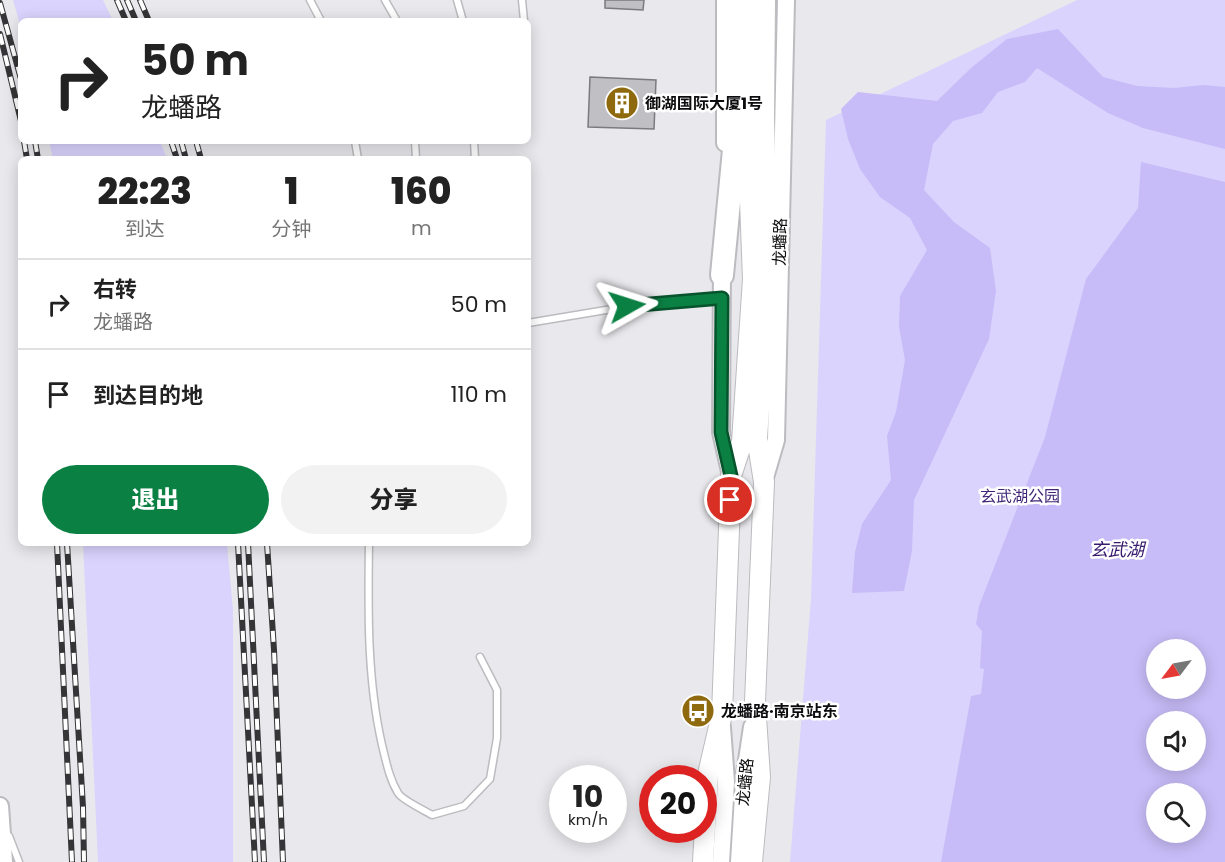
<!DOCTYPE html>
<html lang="zh">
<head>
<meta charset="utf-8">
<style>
  body { margin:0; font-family:Poppins,"Noto Sans SC",sans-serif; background:#f2f2f2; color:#222; height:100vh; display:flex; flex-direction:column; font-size:22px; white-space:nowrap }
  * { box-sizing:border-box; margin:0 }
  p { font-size:20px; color:#767676 }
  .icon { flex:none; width:33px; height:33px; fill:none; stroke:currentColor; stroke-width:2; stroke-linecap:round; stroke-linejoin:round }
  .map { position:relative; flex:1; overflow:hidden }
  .sheet { position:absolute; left:18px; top:156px; width:513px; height:390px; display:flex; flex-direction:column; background:#fff; border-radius:9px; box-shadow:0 3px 15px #0003 }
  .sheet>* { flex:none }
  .hud { position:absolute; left:18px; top:18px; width:513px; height:126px; border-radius:9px; box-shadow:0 3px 15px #0003; background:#fff; color:#222; overflow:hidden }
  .needle { width:39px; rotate:238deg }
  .controls { position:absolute; left:1146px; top:639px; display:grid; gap:12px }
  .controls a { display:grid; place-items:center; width:60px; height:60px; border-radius:50%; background:#fff; box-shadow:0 3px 15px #0003; font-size:30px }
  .speed { position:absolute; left:549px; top:765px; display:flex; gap:12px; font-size:30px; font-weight:700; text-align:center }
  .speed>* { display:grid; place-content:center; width:78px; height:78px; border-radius:50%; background:#fff; box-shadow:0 3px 15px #0003; line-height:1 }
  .speed small { font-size:15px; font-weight:400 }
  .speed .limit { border:9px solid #d22; background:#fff; color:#111 }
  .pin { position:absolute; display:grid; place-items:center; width:51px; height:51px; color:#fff; margin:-26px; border:3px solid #fff; border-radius:50%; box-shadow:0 2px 6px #0007 }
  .me { position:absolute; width:66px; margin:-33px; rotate:84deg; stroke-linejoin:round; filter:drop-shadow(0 0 4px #0008) }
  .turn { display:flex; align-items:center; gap:21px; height:126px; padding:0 24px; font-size:27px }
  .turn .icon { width:78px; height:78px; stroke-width:2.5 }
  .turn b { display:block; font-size:42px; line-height:51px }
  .eta { display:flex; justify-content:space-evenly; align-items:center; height:102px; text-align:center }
  .eta b { font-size:36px; font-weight:800; line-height:42px }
  .action { display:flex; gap:12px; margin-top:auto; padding:12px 24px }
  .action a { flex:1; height:69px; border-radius:36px; background:#0b8043; color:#fff; font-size:24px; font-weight:800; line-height:69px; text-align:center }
  .action a+a { background:#f2f2f2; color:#222 }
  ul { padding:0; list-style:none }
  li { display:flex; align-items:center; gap:18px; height:90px; padding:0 24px; border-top:2px solid #e0e0e0 }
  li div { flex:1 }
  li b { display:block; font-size:22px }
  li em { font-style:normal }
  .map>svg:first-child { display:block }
</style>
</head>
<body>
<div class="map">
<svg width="1225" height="862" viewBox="0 0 1225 862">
  <rect width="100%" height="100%" fill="#e9e8ec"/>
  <path fill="#dad3fd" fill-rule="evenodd" d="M13,0H103L113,21H21V28Z
    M1077,0H1225V862H790L811,599L826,120ZM1156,650H1196V688H1156ZM1156,722H1196V760H1156ZM1156,794H1196V832H1156Z
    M49,141H160L167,159H53Z
    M83,543H227L233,611V862H98Z"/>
  <path fill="#c7bcf7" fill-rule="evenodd" d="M1058,29L1103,77L1137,86L1174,88L1203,85L1225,87V149L1143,128L1108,113L1037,68L1025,82L998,92L982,113L953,121L933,144L924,190L954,222L990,248L996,291L989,339L914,500L912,551L904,591L852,593L855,552L862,524L891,480L887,436L896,412L905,360L899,327L900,296L927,250L910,218L880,197L860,169L848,139L841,109L858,92L937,101L971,68L1007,39Z
    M1141,162L1225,182V862H941L971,696L981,694L984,669L980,668L982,631L976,624L979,606L1045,437L1086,279L1138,208ZM1156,650H1196V688H1156ZM1156,722H1196V760H1156ZM1156,794H1196V832H1156Z"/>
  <path fill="#c0bfc3" stroke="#7b7a7e" stroke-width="1.5" d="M605,0H644L643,10L605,8Z
    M590,77L656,80L654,129L588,127Z"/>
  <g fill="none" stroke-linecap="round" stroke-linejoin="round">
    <defs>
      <path id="lane" d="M310,0L321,21
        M385,0L397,21
        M457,0L463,21
        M522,0L524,21
        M355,141L358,159
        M415,141L416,159
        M474,141L475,159
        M528,323L648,303L721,298
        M369,543C368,610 367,679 382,745C386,761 389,778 398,793C402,800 424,810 432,815L464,806L490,779L497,738V690L480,657
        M9,836L19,862"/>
      <path id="secondary" d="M725,143V0
        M722,265L721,432L731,476
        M764,481L776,440L786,0
        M0,806L4,862
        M721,862L726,782L722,727
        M739,862L744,780L752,727"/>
      <path id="primary" d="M703,862L708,774L722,714L731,476L742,442L753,279L749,174L750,0
        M752,862L760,777L755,702L764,482L757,438L768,279L764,119L765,0"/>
      <path id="highway" d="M722,275L738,108L737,0"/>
    </defs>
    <use href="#lane" stroke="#bcbbbf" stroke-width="9"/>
    <use href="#secondary" stroke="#bcbbbf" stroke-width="20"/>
    <use href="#primary" stroke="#bcbbbf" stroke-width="22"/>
    <use href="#highway" stroke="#bcbbbf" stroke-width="26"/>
    <use href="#lane" stroke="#fff" stroke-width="6"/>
    <use href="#secondary" stroke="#fff" stroke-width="16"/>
    <use href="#primary" stroke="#fff" stroke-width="20"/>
    <use href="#highway" stroke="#fff" stroke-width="22"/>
    <defs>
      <path id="rail" d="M117,0L126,21
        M127,0L136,21
        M140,0L149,21
        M0,3L21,79
        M0,34L21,121
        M24,141L27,159
        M35,141L38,159
        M171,141L177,159
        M181,141L186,159
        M196,141L201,159
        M57,543L72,862
        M67,543L83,807L84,862
        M238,543L255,862
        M248,543L264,862
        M267,543L274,650L283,862"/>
    </defs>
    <use href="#rail" stroke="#353537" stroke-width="6"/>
    <use href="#rail" stroke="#fff" stroke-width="4" stroke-dasharray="11" stroke-linecap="butt"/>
  </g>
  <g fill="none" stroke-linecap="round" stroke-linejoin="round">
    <defs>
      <path id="route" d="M627,306L722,298L721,432L731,476L730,500"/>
    </defs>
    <use href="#route" stroke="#07532c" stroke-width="15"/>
    <use href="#route" stroke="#0b8043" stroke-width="10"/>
  </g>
  <defs>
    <symbol id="building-disc" viewBox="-11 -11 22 22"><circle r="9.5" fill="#8f690d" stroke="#fff"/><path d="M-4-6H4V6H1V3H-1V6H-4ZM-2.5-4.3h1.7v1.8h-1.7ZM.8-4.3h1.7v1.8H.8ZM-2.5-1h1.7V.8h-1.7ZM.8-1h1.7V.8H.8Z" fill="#fff"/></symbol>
    <symbol id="bus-disc" viewBox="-11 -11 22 22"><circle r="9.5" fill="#8f690d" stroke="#fff"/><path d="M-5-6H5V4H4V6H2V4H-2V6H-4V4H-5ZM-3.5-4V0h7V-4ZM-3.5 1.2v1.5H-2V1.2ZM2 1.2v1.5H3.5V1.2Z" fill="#fff"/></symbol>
  </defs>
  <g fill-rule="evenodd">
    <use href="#building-disc" x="603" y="84" width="38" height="38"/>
    <use href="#bus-disc" x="679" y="692" width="38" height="38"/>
  </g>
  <g text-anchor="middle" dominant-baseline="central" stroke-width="5" stroke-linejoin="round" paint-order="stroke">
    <g font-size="16" font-weight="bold" fill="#0c0c0e" stroke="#fff" text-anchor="start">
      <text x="645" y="103">御湖国际大厦1号</text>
      <text x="721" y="711">龙蟠路·南京站东</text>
    </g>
    <g font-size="16" fill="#0c0c0e" stroke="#fff">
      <text transform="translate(780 242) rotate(-89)">龙蟠路</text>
      <text transform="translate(745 782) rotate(-84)">龙蟠路</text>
    </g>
    <g font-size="16" fill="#3f2477" stroke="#fff">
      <text x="1020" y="496">玄武湖公园</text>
    </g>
    <g font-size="18" font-style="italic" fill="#371a6d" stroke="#fff">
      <text x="1117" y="549">玄武湖</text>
    </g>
  </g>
</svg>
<div class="controls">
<a><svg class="needle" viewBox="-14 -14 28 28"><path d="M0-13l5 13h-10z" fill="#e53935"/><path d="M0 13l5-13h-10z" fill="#767676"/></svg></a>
<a><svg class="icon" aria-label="sound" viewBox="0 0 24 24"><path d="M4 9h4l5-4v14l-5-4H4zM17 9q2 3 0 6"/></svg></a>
<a><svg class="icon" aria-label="search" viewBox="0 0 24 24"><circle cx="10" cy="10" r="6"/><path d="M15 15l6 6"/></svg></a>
</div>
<div class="speed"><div>10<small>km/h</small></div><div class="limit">20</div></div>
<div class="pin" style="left:730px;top:500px;background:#d93025"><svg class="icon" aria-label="arrive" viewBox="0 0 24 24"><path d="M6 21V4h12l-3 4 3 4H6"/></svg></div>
<svg class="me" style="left:627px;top:306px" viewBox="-20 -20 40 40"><path d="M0-17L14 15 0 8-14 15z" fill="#0b8043" stroke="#fff" stroke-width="4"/></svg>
<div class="hud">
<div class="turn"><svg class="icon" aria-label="right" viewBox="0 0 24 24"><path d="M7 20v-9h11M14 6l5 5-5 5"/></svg><div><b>50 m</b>龙蟠路</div></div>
</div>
<section class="sheet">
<div class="eta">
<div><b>22:23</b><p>到达</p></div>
<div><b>1</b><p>分钟</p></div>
<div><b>160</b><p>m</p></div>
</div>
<ul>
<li><svg class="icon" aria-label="right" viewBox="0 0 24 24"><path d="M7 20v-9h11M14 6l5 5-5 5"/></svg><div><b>右转</b><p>龙蟠路</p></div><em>50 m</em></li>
<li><svg class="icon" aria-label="arrive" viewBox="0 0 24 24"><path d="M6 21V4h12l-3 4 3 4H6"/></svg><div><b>到达目的地</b></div><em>110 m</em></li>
</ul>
<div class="action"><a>退出</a><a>分享</a></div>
</section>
</div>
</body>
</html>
